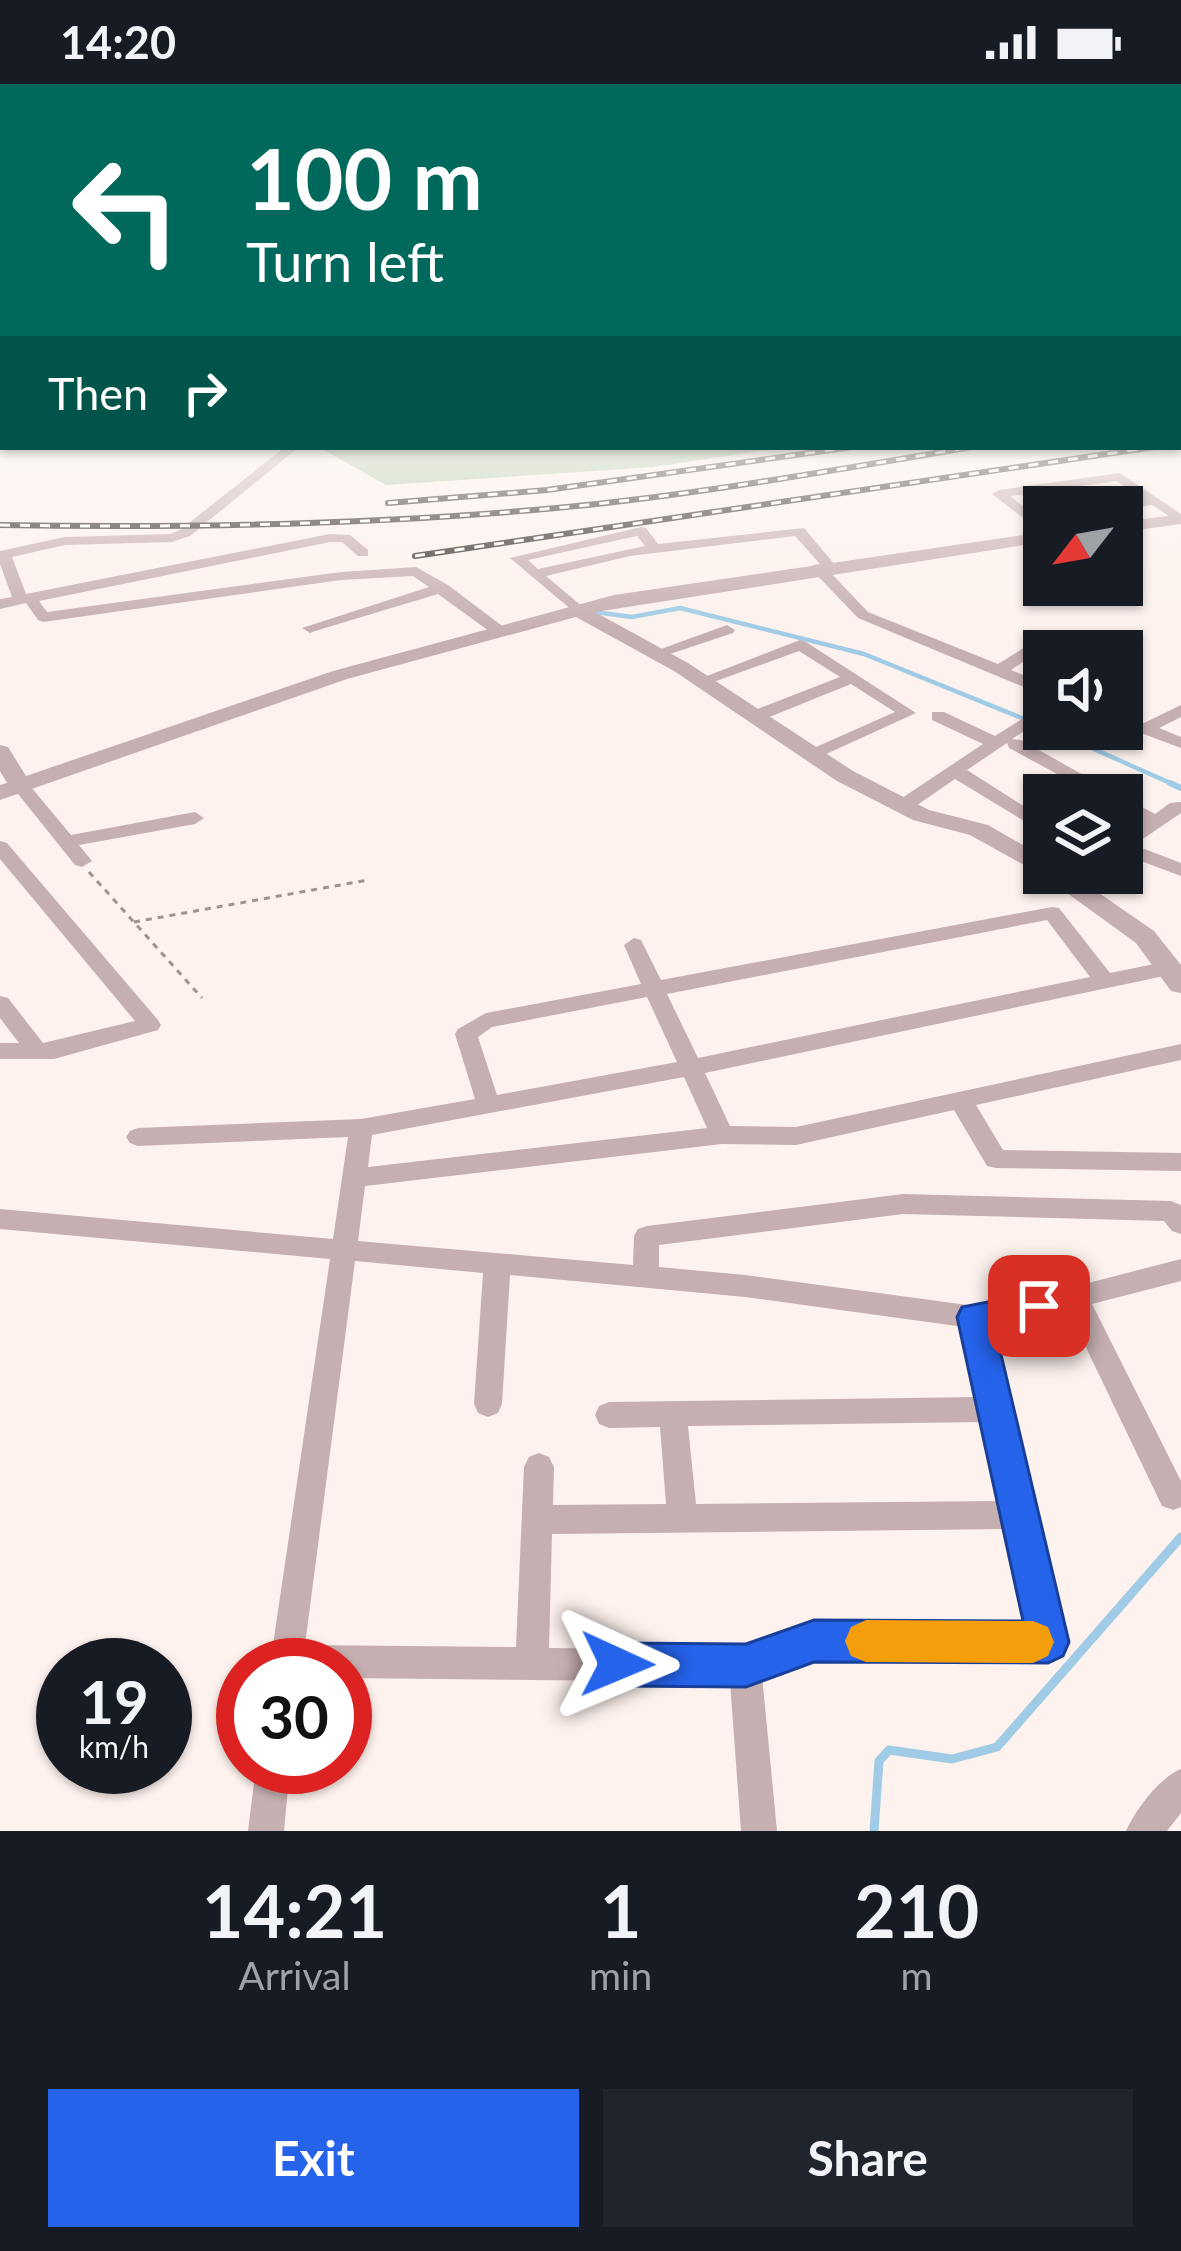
<!DOCTYPE html>
<html lang="en">
<head>
<meta charset="utf-8">
<style>
  body { margin:0; font-family:Lato,sans-serif; background:#20242c; color:#f1f3f6; height:100vh; display:flex; flex-direction:column; font-size:45px; white-space:nowrap }
  * { box-sizing:border-box; margin:0 }
  p { font-size:39px; color:#9ea1a6 }
  .icon { flex:none; width:66px; height:66px; fill:none; stroke:currentColor; stroke-width:2; stroke-linecap:round; stroke-linejoin:round }
  .map { position:relative; height:1747px; overflow:hidden }
  .side { display:flex; flex-direction:column; background:#171b24; flex:1 }
  .side>* { flex:none }
  .top-card { position:absolute; left:0px; top:0px; width:1182px; height:366px; box-shadow:0 3px 9px #0004; background:#00695c; color:#fff; overflow:hidden }
  .needle { width:78px; rotate:239deg }
  .fabs { position:absolute; left:1023px; top:402px; display:grid; gap:24px }
  .fabs a { display:grid; place-items:center; width:120px; height:120px; border-radius:0px; background:#171b24; box-shadow:0 3px 9px #0004; font-size:60px }
  .speed { position:absolute; left:36px; top:1554px; display:flex; gap:24px; font-size:60px; font-weight:700; text-align:center }
  .speed>* { display:grid; place-content:center; width:156px; height:156px; border-radius:50%; background:#171b24; box-shadow:0 3px 9px #0004; line-height:1 }
  .speed small { font-size:30px; font-weight:400 }
  .speed .limit { border:18px solid #d22; background:#fff; color:#111 }
  .pin { position:absolute; display:grid; place-items:center; width:102px; height:102px; color:#fff; margin:-51px; border-radius:24px; box-shadow:0 6px 18px #0006 }
  .me { position:absolute; width:132px; margin:-66px; rotate:91deg; stroke-linejoin:round; filter:drop-shadow(0 0 9px #0008) }
  .turn { display:flex; align-items:center; gap:42px; height:252px; padding:0 48px; font-size:54px }
  .turn .icon { width:156px; height:156px; stroke-width:2.5 }
  .turn b { display:block; font-size:84px; line-height:102px }
  .then { display:flex; align-items:center; height:114px; padding:0 48px; background:#0003; gap:24px; font-size:45px }
  .eta { display:flex; justify-content:space-evenly; align-items:center; height:204px; text-align:center }
  .eta b { font-size:72px; font-weight:700; line-height:84px }
  .cta { display:flex; gap:24px; margin-top:auto; padding:24px 48px }
  .cta a { flex:1; height:138px; border-radius:0px; background:#2563eb; color:#fff; font-size:48px; font-weight:700; line-height:138px; text-align:center }
  .cta a+a { background:#20242c; color:#f1f3f6 }
  .status { display:flex; justify-content:space-between; align-items:center; height:84px; padding:0 60px; background:#171b24; direction:ltr }
  .status svg { height:33px; fill:currentColor }
  .map>svg:first-child { display:block }
</style>
</head>
<body>
<div class="status"><b>14:20</b><svg viewBox="0 0 49 12"><path d="M0 12V9h3v3zM5 12V6h3v6zM10 12V3h3v9zM15 12V0h3v12zM26 1h20v11H26zM47 4h2v5h-2z"/></svg></div>
<div class="map">
<svg width="1181" height="1747" viewBox="0 0 1181 1747">
  <rect width="100%" height="100%" fill="#fdf2ed"/>
  <path fill="#adc9a5" d="M785,363L654,383L386,401L320,364Z"/>
  <g fill="none" stroke-linecap="round" stroke-linejoin="round">
    <path stroke="#a0cbe6" stroke-width="4.5" d="M595,528L632,533L680,524L864,570L1044,643
      M1049,645L1177,702"/>
    <path stroke="#a0cbe6" stroke-width="6" d="M1170,699L1181,704"/>
    <path stroke="#a0cbe6" stroke-width="9" d="M874,1747L879,1677L889,1666L952,1675L997,1663L1181,1453"/>
    <path stroke="#9e948f" stroke-width="3" stroke-dasharray="6 6" stroke-linecap="butt" d="M89,788L202,914
      M134,838L368,796"/>
    <path fill="#c6afb0" fill-rule="evenodd" d="M285,363H299L190,452L172,458L65,461L12,473L26,510L330,450L350,451L368,466V472H358L342,458H330L39,517L47,528L341,488L416,483L448,501L505,544V550H493L438,510L315,547L310,549L302,544L429,503L413,492L341,496L43,538L38,536L26,519L0,525V515L12,513L0,480V467L65,453L170,450L180,446Z
      M1120,389L1181,430V440L1152,421L1122,425L1102,423L1142,415L1117,397L1010,412L1044,439V450L992,410L999,406Z
      M641,443L646,444L658,460L804,444L836,482L828,486L868,528L998,580L1049,548L1093,567H1071L1051,559L1011,586L1044,599V610L1038,609L858,534L813,487V481L820,480L795,452L630,472L546,492L584,524V530L579,532L510,474ZM637,452L645,462L538,485L528,476Z
      M727,541L735,546L733,549L658,574L650,569Z
      M800,556L806,558L916,629L813,676L804,671L807,667L895,628L851,600L762,636H750V628L840,593L799,567L708,600H696L694,597Z
      M1122,576L1136,583L1122,593Z
      M1044,621V634L1012,655L1021,656L1119,711H1096L1009,664L1007,659L967,686L1044,735V749L955,695L910,726H896L894,722L896,718L983,660L932,636V628H944L995,652Z
      M1181,621V633L1159,644L1181,653V664L1122,642V631L1144,639Z
      M20,696L26,697L71,751L195,728L204,734L195,740L79,761L92,777L82,783L75,781L14,705L11,701L14,697Z
      M1122,712L1155,730L1170,719L1181,718V729L1134,761L1181,779V792L1122,770V752L1142,738L1122,726Z
      M0,757L7,759L158,936L161,941L158,946L54,975H0V959H19L0,934V912L8,914L43,959L135,937L0,775Z
      M1052,823L1059,824L1110,889L1169,877L1180,884L1169,891L705,989L730,1042L796,1043L1181,960V976L976,1021L1003,1066L1181,1069V1087L996,1084L987,1082L954,1026L796,1061L722,1060L365,1102L358,1157L633,1181L634,1152L638,1145L647,1142L903,1110L1171,1117L1181,1121V1150L1172,1147L1164,1137L903,1130L659,1161V1183L745,1191L975,1222L1003,1221L1181,1175V1197L1092,1220L1181,1397V1423L1173,1426L1162,1422L1068,1226L991,1244L1064,1557L1059,1568L1048,1573H814L762,1592L777,1747H741L730,1598L345,1594V1581H270L330,1175L0,1145V1125L333,1155L348,1053L138,1062L130,1059L126,1053L130,1047L138,1044L361,1035L475,1015L455,950L458,945L486,929L641,900L624,861L634,854L641,856L661,896ZM1047,836L1090,893L698,974L667,910ZM647,913L677,978L497,1011L478,953L492,943ZM684,993L707,1044L368,1083L372,1051ZM355,1177L483,1189L474,1320L478,1329L488,1333L498,1329L502,1320L510,1191L745,1213L964,1243L979,1313L609,1318L599,1322L595,1331L599,1340L609,1344L660,1343L666,1420L553,1421L554,1383L549,1373L539,1369L529,1373L524,1383L516,1563L305,1561ZM984,1338L1001,1417L696,1420L688,1342ZM1008,1445L1028,1541H814L745,1566L549,1564L552,1450Z
      M256,1683H290L284,1747H248Z
      M1181,1685V1729L1167,1747H1126C1136,1725 1159,1694 1181,1685Z"/>
    <path fill="#c6afb0" fill-rule="evenodd" d="M1181,430V440L1122,448V438Z
      M1044,448V458L595,528L688,579L853,687L929,726L988,741L1044,773V789H1070L1154,847L1181,881V909L1171,907L1136,859L1042,791L970,751L913,736L837,697L674,587L576,533L347,595L0,716V701L7,699L0,687V661L8,663L26,692L333,587L614,511Z"/>
    <defs>
      <path id="rail" d="M388,419L547,406L852,363
        M0,441C186,444 371,441 556,424C696,411 834,386 972,363
        M415,472L1154,363"/>
    </defs>
    <use href="#rail" stroke="#342b26" stroke-width="6"/>
    <use href="#rail" stroke="#fff" stroke-width="3" stroke-dasharray="10" stroke-linecap="butt"/>
  </g>
  <linearGradient id="sky" x2="0" y2="1"><stop stop-color="#8bbde7"/><stop offset="0.56" stop-color="#fef9f7"/><stop offset="1" stop-color="#fef9f7" stop-opacity="0"/></linearGradient>
  <rect width="1181" height="550" fill="url(#sky)"/>
  <path fill="#2563eb" stroke="#184099" stroke-width="3" d="M1039,1208L1051,1212L1056,1222L1051,1233L995,1245L1069,1558L1063,1572L1048,1579L814,1578L746,1603L617,1602L602,1595L596,1580L602,1565L617,1559L746,1560L814,1536L1023,1537L957,1233L962,1223Z"/>
  <path fill="#f59e0b" d="M866,1536L1033,1537L1048,1543L1054,1558L1048,1572L1033,1579L866,1578L851,1572L845,1557L851,1543Z"/>
</svg>
<div class="fabs">
<a><svg class="needle" viewBox="-14 -14 28 28"><path d="M0-13l5 13h-10z" fill="#e53935"/><path d="M0 13l5-13h-10z" fill="#9ea1a6"/></svg></a>
<a><svg class="icon" aria-label="sound" viewBox="0 0 24 24"><path d="M4 9h4l5-4v14l-5-4H4zM17 9q2 3 0 6"/></svg></a>
<a><svg class="icon" aria-label="layers" viewBox="0 0 24 24"><path d="M12 4l9 5-9 5-9-5zM3 14l9 5 9-5"/></svg></a>
</div>
<div class="speed"><div>19<small>km/h</small></div><div class="limit">30</div></div>
<div class="pin" style="left:1039px;top:1222px;background:#d93025"><svg class="icon" aria-label="arrive" viewBox="0 0 24 24"><path d="M6 21V4h12l-3 4 3 4H6"/></svg></div>
<svg class="me" style="left:617px;top:1580px" viewBox="-20 -20 40 40"><path d="M0-17L14 15 0 8-14 15z" fill="#2563eb" stroke="#fff" stroke-width="4"/></svg>
<div class="top-card">
<div class="turn"><svg class="icon" aria-label="left" viewBox="0 0 24 24"><path d="M17 20v-9H6M10 6l-5 5 5 5"/></svg><div><b>100 m</b>Turn left</div></div>
<div class="then">Then<svg class="icon" aria-label="right" viewBox="0 0 24 24"><path d="M7 20v-9h11M14 6l5 5-5 5"/></svg></div>
</div>
</div>
<section class="side">
<div class="eta">
<div><b>14:21</b><p>Arrival</p></div>
<div><b>1</b><p>min</p></div>
<div><b>210</b><p>m</p></div>
</div>
<div class="cta"><a>Exit</a><a>Share</a></div>
</section>
</body>
</html>
